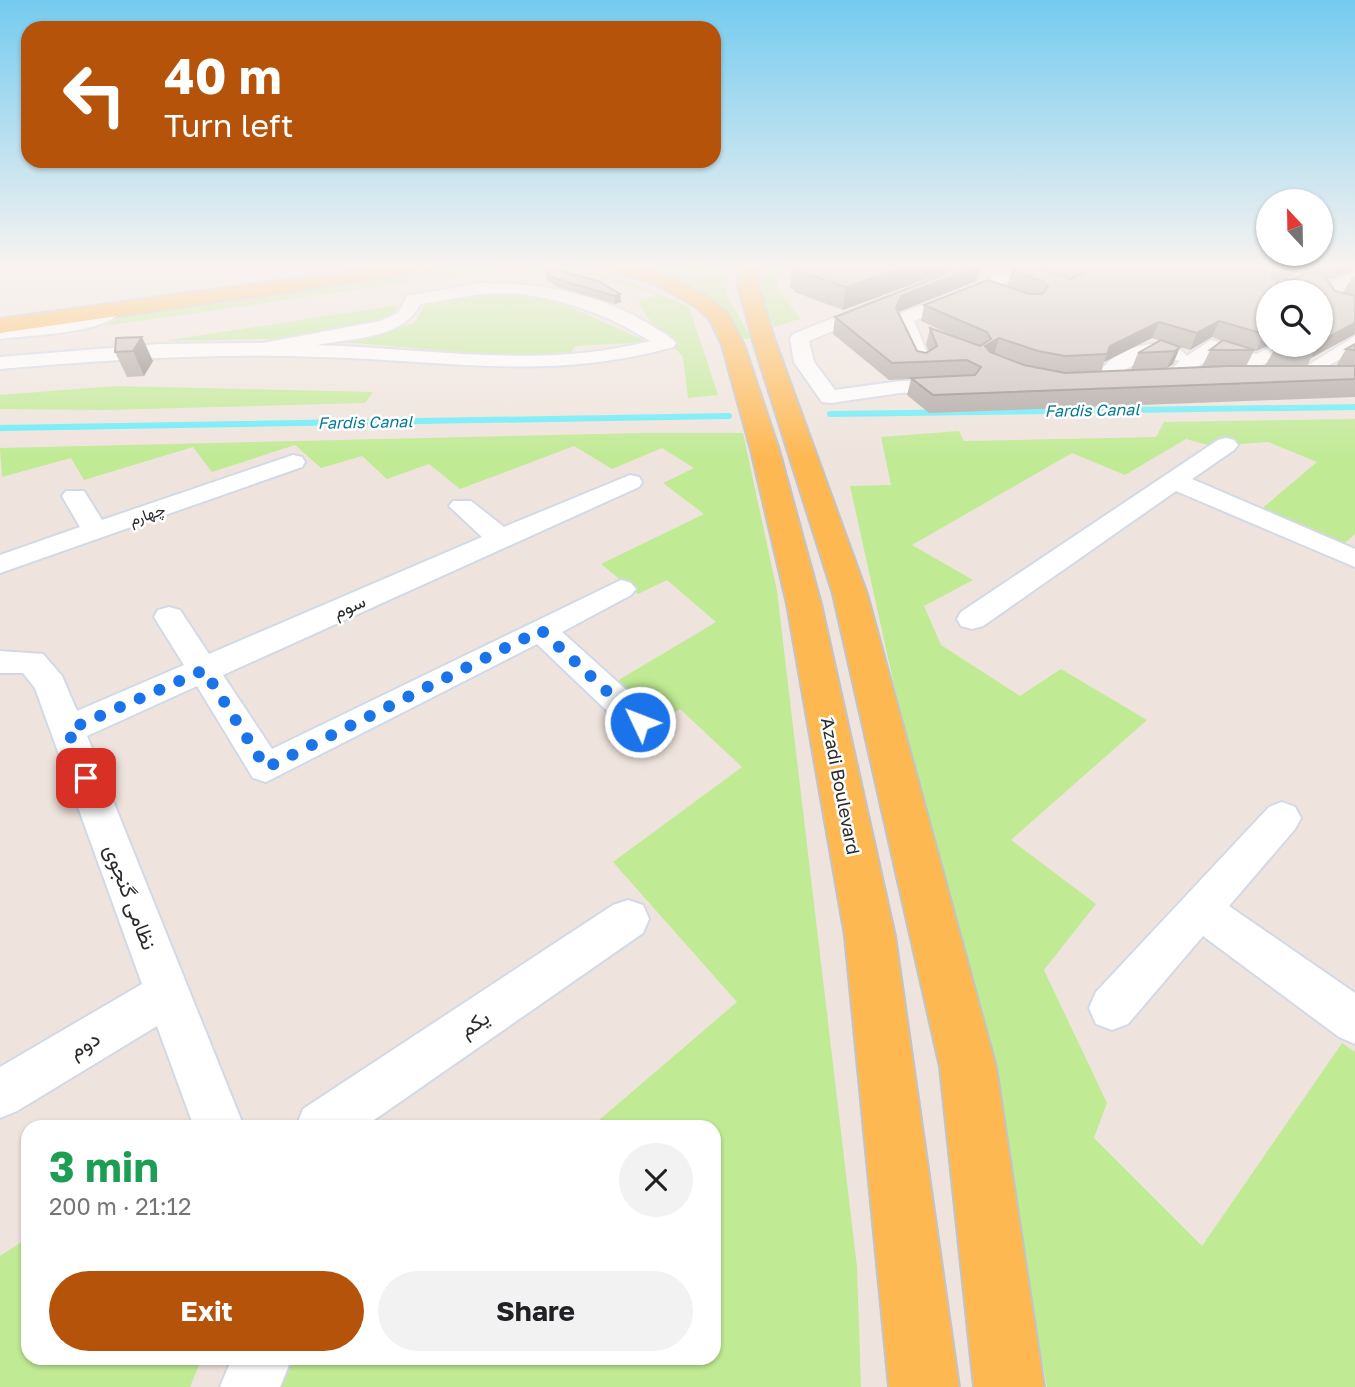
<!DOCTYPE html>
<html lang="en">
<head>
<meta charset="utf-8">
<style>
  body { margin:0; font-family:"Golos Text",Vazirmatn,sans-serif; background:#f2f2f2; color:#202124; height:100vh; display:flex; flex-direction:column; font-size:26px; white-space:nowrap }
  * { box-sizing:border-box; margin:0 }
  p { font-size:23px; color:#757577 }
  .icon { flex:none; width:38px; height:38px; fill:none; stroke:currentColor; stroke-width:2; stroke-linecap:round; stroke-linejoin:round }
  .map { position:relative; flex:1; overflow:hidden }
  .side { position:absolute; left:21px; top:1120px; width:700px; height:245px; display:flex; flex-direction:column; background:#fff; border-radius:21px; box-shadow:0 2px 5px #0004 }
  .side>* { flex:none }
  .hud { position:absolute; left:21px; top:21px; width:700px; height:147px; border-radius:21px; box-shadow:0 2px 5px #0004; background:#b45309; color:#fff; overflow:hidden }
  .needle { width:46px; rotate:338deg }
  .tools { position:absolute; left:1256px; top:189px; display:grid; gap:14px }
  .tools a { display:grid; place-items:center; width:77px; height:77px; border-radius:50%; background:#fff; box-shadow:0 2px 5px #0004; font-size:35px }
  .pin { position:absolute; display:grid; place-items:center; width:60px; height:60px; color:#fff; margin:-30px; border-radius:14px; box-shadow:0 4px 10px #0006 }
  .me { position:absolute; width:77px; margin:-38px; rotate:313deg; stroke-linejoin:round; filter:drop-shadow(0 0 5px #0008) }
  .turn { display:flex; align-items:center; gap:24px; height:147px; padding:0 28px; font-size:32px }
  .turn .icon { width:91px; height:91px; stroke-width:2.5 }
  .turn b { display:block; font-size:49px; line-height:60px }
  .round { display:grid; place-items:center; flex:none; width:74px; height:74px; border-radius:37px; background:#f2f2f2 }
  .summary { display:flex; align-items:center; justify-content:space-between; height:119px; padding:0 28px }
  h1 { font-size:42px; font-weight:700; line-height:52px; color:#1e9e55 }
  .button { display:flex; gap:14px; margin-top:auto; padding:14px 28px }
  .button a { flex:1; height:80px; border-radius:42px; background:#b45309; color:#fff; font-size:28px; font-weight:700; line-height:80px; text-align:center }
  .button a+a { background:#f2f2f2; color:#202124 }
  .map>svg:first-child { display:block }
</style>
</head>
<body>
<div class="map">
<svg width="1355" height="1387" viewBox="0 0 1355 1387">
  <rect width="100%" height="100%" fill="#efe4dd"/>
  <path fill="#c0ea94" d="M470,265H562L615,275L689,307L718,395L688,398L683,357L649,319L638,301L657,295C602,277 553,269 495,270L104,326L125,316Z
    M645,265H728L727,296L751,338L740,340L699,289Z
    M763,265H784L777,286L800,319L774,327L758,287Z
    M516,292L554,300L648,342L575,346L570,354L508,356L342,342L415,323L426,303L457,296Z
    M398,305L388,324L272,339L164,341Z
    M115,386L373,392L365,403L105,410L0,409V395Z
    M1355,419V534L1345,543L1259,511L1317,462L1268,442L1211,446L1186,439L1125,475L1072,453L912,545L973,580L924,606L941,645L1020,696L1061,669L1147,720L1011,840L1096,904L1044,970L1107,1103L1094,1138L1202,1246L1342,1043L1355,1052V1387H1047L964,956L894,685L850,486L891,485L881,437L959,431L964,441L1156,437L1164,422Z
    M641,433H743L777,591L857,1267L861,1387H279L288,1358H714V1127H591L737,1002L613,862L742,767L680,709L654,725L612,684L716,622L667,580L638,594L601,564L704,514L663,483L694,468L662,448L612,469L574,446L460,489L429,464L387,479L362,456L321,468L295,445L212,472L193,447L84,480L71,458L2,477L0,448Z
    M28,1238V1358H202L190,1387H0V1256Z"/>
  <g fill="none" stroke-linecap="round" stroke-linejoin="round">
    <path stroke="#66edfa" stroke-width="6" d="M830,414L1355,407
      M0,428L729,416"/>
    <defs>
      <path id="minor" d="M972,265H995L943,287H931L928,283Z
        M1024,265H1046L914,321L931,362L921,368L914,366L895,323L899,314Z
        M1355,271V283L1337,294L1355,302V313L1328,305L1321,298V292H1318L1320,289Z
        M481,283C540,283 598,293 649,324C658,330 669,335 676,343L673,347C547,382 445,360 319,357C212,353 107,360 0,369V357L159,344L263,343L380,321L398,313L407,296ZM513,293C564,299 607,314 650,341C541,370 428,348 317,345C352,338 403,339 420,304L481,294Z
        M876,301L885,306L882,310L809,341L814,362L835,390L900,381L953,380L960,382L964,386L960,390L900,393L830,403L822,402L794,362L790,338L793,334Z
        M112,307L121,312C103,334 28,335 0,339V327L85,317Z
        M1355,336V351L1317,372L1307,366Z
        M1211,340L1256,354L1271,347L1281,353L1258,368L1214,354L1180,381L1173,383L1163,377L1180,361L1154,354L1119,373H1105L1102,369C1118,347 1167,332 1187,356Z
        M1226,438L1234,440L1238,445L1234,450L1192,479L1355,549V567L1176,491L983,626L972,629L961,626L957,619L961,612L1218,440Z
        M293,455L302,457L305,462L302,467L0,573V555L80,527L62,496L66,491H84L102,520Z
        M630,475L639,477L642,482L639,487L223,675L272,749L621,580L631,583L636,589L631,595L562,632L652,713L657,722L652,731L640,735L628,731L537,644L266,782L253,778L197,686L87,736L244,1127H194L157,1026L17,1111L0,1118V1067L142,984L35,688L23,673H0V651L43,654L62,676L77,711L184,665L154,617L158,610L169,607L180,610L209,654L482,537L449,506L453,501H471L504,527Z
        M1282,802L1295,807L1301,818L1295,829L1229,906L1355,993V1044L1339,1037L1203,936L1128,1024L1112,1030L1096,1024L1089,1008L1096,992L1269,807Z
        M628,900L643,905L649,919L643,933L364,1127H296L303,1109L613,905Z
        M232,1358H292L280,1387H220Z"/>
      <path id="major" d="M393,265H440L430,271L0,333V319Z
        M601,265H632L670,276L709,298L727,312L744,345L779,450L821,604L895,936L959,1387H889L845,936L787,604L751,450L722,345L710,320L695,306L656,284L604,269Z
        M738,265H757L758,285L775,341L867,594L996,1067L1044,1387H974L940,1067L833,594L753,341L738,285Z"/>
    </defs>
    <use href="#minor" stroke="#d2d9e6" stroke-width="4"/>
    <use href="#major" stroke="#c4c4c4" stroke-width="4"/>
    <use href="#minor" fill="#fff" fill-rule="evenodd"/>
    <use href="#major" fill="#feb852" fill-rule="evenodd"/>
  </g>
  <path fill="#aea6a2" fill-rule="evenodd" d="M792,265H949L948,271L843,310L794,292L795,290L790,288Z
    M1045,265H1355V269H1354L1332,279L1326,278L1335,291L1343,293L1351,278L1355,276V334L1311,358L1307,366H1336L1346,349L1355,344V397L929,413L907,395L911,379L889,380L833,334L835,317L977,281L898,312L917,351L926,353L929,351L926,345L930,328L964,341L921,321L924,305L1007,286L1012,271L1043,270ZM1297,272L1306,274L1295,279H1284ZM1269,292L1321,345H1270L1276,348L1274,350L1265,366H1246L1254,351H1256L1270,345ZM1212,337L1222,341L1210,350L1202,367L1101,372L1104,362L1152,338L1160,341L1138,353L1131,370L1167,368L1173,364L1180,347L1190,350Z
    M546,272L620,294L621,302L615,304L557,287L546,280Z
    M116,338L153,361L144,376L127,377L115,352Z"/>
  <path fill="#8d8784" d="M909,265H949L948,271L843,310L846,287Z
    M981,265L977,281L898,312L893,324L896,308L901,296Z
    M1290,265H1300L1297,272L1263,291L1271,276Z
    M1339,265H1355V267L1354,269L1332,279Z
    M620,294L621,302L615,304V296Z
    M1219,321L1212,337L1190,350L1197,333Z
    M1159,322L1152,338L1104,362L1110,346Z
    M1355,323V334L1311,358L1316,349L1317,345H1321V341Z
    M1269,332L1270,345L1256,351L1264,334Z
    M142,337L153,361L144,376L133,351Z
    M999,338L994,355L980,362L985,346Z
    M1180,347L1173,364L1167,368L1175,351Z"/>
  <path fill="#cac1bc" stroke="#8d8784" stroke-width="2" d="M792,265H909L846,287L796,270L799,269Z
    M967,265H981L901,296L896,308L917,351L926,353L937,346L930,328L980,346L991,339L987,332L924,305L988,280L1029,294H1042L1048,287L1044,282L1012,271L1026,265L1071,279L1084,272L1078,265H1290L1271,276L1277,283L1279,279H1295L1308,272L1324,275L1335,291L1355,296V323L1321,341V292H1269V332L1264,334L1219,321L1197,333L1159,322L1110,346L1107,354L1065,356L1038,351L999,338L985,346L990,352L1024,365L1065,373L1228,366H1355V379L933,395L911,378L975,375L981,367L967,360L892,363L835,317Z
    M548,268L598,281L620,294L615,296L556,279L546,272Z
    M142,337L133,351L115,352L116,338Z
    M1161,340L1180,347L1175,351L1138,353Z
    M1223,340L1255,350H1210Z
    M1355,344V350L1346,349Z
    M1281,345H1318L1316,349L1274,350Z"/>
  <linearGradient id="sky" x2="0" y2="1"><stop stop-color="#74cbef"/><stop offset="0.58" stop-color="#f8f3f0"/><stop offset="1" stop-color="#f8f3f0" stop-opacity="0"/></linearGradient>
  <rect width="1355" height="459" fill="url(#sky)"/>
  <g fill="none" stroke-linecap="round" stroke-linejoin="round">
    <path stroke="#1a73e8" stroke-width="12" stroke-dasharray="0 21.6" d="M86,778L68,730L204,670L266,768L541,630L640,722"/>
  </g>
  <g text-anchor="middle" dominant-baseline="central" stroke-width="5" stroke-linejoin="round" paint-order="stroke">
    <g font-size="16" font-style="italic" fill="#037b94" stroke="#fff">
      <text transform="translate(1092 410) rotate(-1)">Fardis Canal</text>
      <text transform="translate(365 422) rotate(-1)">Fardis Canal</text>
    </g>
    <g font-size="16" fill="#2c2c2c" stroke="#fff">
      <text transform="translate(147 514) rotate(-19)">چهارم</text>
    </g>
    <g font-size="18" fill="#2c2c2c" stroke="#fff">
      <text transform="translate(349 606) rotate(-24)">سوم</text>
      <text transform="translate(841 786) rotate(79)">َAzadi Boulevard</text>
    </g>
    <g font-size="21" fill="#2c2c2c" stroke="#fff">
      <text transform="translate(131 897) rotate(69)">نظامی گنجوی</text>
      <text transform="translate(474 1023) rotate(-34)">یکم</text>
      <text transform="translate(84 1044) rotate(-31)">دوم</text>
    </g>
  </g>
</svg>
<div class="tools">
<a><svg class="needle" viewBox="-14 -14 28 28"><path d="M0-13l5 13h-10z" fill="#e53935"/><path d="M0 13l5-13h-10z" fill="#757577"/></svg></a>
<a><svg class="icon" aria-label="search" viewBox="0 0 24 24"><circle cx="10" cy="10" r="6"/><path d="M15 15l6 6"/></svg></a>
</div>
<div class="pin" style="left:86px;top:778px;background:#d93025"><svg class="icon" aria-label="arrive" viewBox="0 0 24 24"><path d="M6 21V4h12l-3 4 3 4H6"/></svg></div>
<svg class="me" style="left:640px;top:722px" viewBox="-20 -20 40 40"><circle r="17" fill="#1a73e8" stroke="#fff" stroke-width="3"/><path d="M0-11L8 9 0 5-8 9z" fill="#fff"/></svg>
<div class="hud">
<div class="turn"><svg class="icon" aria-label="left" viewBox="0 0 24 24"><path d="M17 20v-9H6M10 6l-5 5 5 5"/></svg><div><b>40 m</b>Turn left</div></div>
</div>
<section class="side">
<div class="summary"><div><h1>3 min</h1><p>200 m · 21:12</p></div><a class="round"><svg class="icon" aria-label="close" viewBox="0 0 24 24"><path d="M6 6l12 12M18 6L6 18"/></svg></a></div>
<div class="button"><a>Exit</a><a>Share</a></div>
</section>
</div>
</body>
</html>
